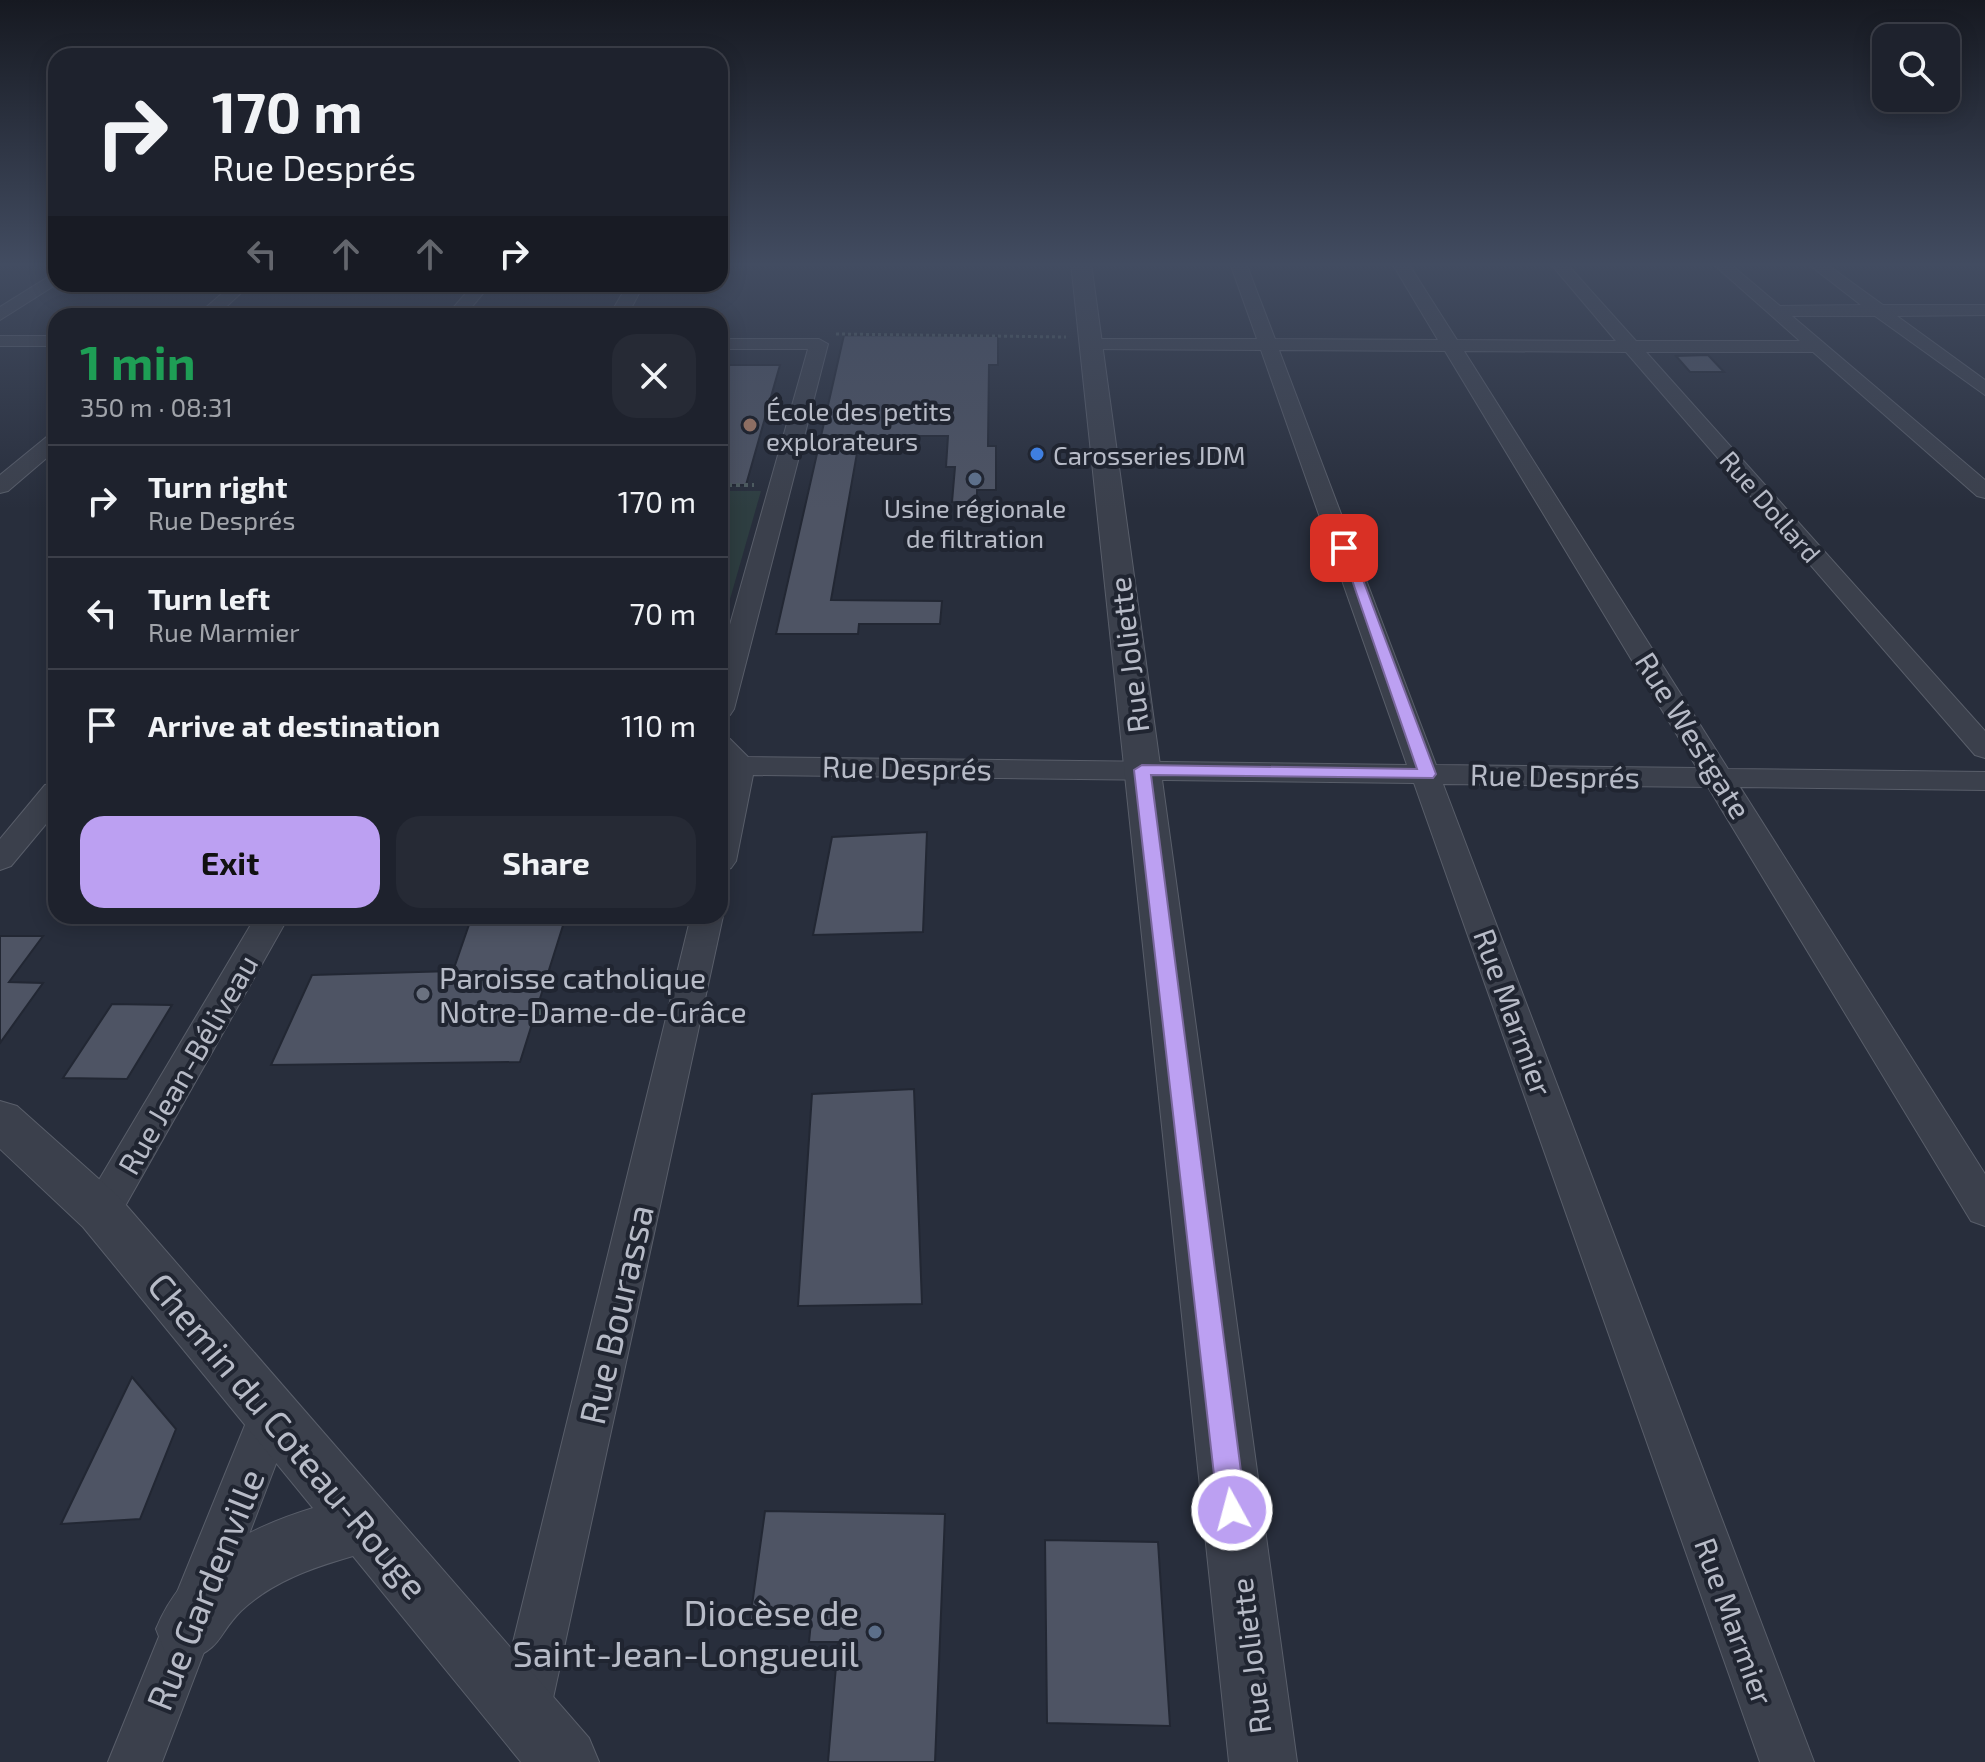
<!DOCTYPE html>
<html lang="en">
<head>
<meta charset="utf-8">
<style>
  body { margin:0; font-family:"Exo 2",sans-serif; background:#262a35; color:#f1f3f6; height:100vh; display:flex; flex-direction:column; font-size:30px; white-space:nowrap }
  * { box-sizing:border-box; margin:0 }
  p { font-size:26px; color:#a1a4aa }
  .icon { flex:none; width:44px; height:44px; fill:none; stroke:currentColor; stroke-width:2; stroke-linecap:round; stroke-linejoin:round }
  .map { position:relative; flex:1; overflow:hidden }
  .side { position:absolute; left:48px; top:308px; width:680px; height:616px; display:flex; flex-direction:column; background:#1e222d; border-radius:24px; box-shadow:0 4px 20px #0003,0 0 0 2px #3c3f49 }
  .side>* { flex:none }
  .banner { position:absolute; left:48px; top:48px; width:680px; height:244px; border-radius:24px; box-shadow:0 4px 20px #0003,0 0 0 2px #3c3f49; background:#1e222d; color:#f1f3f6; overflow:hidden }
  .tools { position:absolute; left:1872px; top:24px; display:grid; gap:16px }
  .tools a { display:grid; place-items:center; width:88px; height:88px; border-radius:16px; background:#1e222d; box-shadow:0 4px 20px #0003,0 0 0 2px #3c3f49; font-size:40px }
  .pin { position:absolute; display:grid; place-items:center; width:68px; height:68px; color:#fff; margin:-34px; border-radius:16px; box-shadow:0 4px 12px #0006 }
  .me { position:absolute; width:88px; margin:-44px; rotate:353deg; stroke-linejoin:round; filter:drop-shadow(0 0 6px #0008) }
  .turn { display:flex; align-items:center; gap:28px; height:168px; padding:0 32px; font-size:36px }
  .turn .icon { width:104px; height:104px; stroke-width:2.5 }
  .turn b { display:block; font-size:56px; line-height:68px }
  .lanes { display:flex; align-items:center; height:76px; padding:0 32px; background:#0003; justify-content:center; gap:40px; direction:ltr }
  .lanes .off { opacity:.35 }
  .round { display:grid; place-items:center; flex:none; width:84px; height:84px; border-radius:24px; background:#262a35 }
  .summary { display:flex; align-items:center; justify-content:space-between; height:136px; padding:0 32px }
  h1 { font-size:48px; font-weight:700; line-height:60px; color:#1e9e55 }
  .action { display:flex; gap:16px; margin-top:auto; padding:16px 32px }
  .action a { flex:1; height:92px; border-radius:24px; background:#bca0f2; color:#111; font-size:32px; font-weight:700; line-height:92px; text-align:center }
  .action a+a { background:#262a35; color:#f1f3f6 }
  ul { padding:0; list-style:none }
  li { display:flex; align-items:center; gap:24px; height:112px; padding:0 32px; border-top:2px solid #3c3f49 }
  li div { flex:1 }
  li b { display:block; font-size:30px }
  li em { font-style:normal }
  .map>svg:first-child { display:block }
</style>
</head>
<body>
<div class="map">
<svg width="1985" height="1762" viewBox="0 0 1985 1762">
  <rect width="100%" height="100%" fill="#282e3c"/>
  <path fill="#2e3e41" d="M720,491H761L720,634Z"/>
  <path fill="#4e5464" stroke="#222733" stroke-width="2" d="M844,335L998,336V365H989L988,446H996V490H977V503L952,502L955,467H946L948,436H860L831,600L942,601L940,624H859L858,634H776Z
    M1708,355L1724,372H1690L1676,356Z
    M720,365H780L746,485H720Z
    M927,832L923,932L813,935L832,837Z
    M472,916H566L520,1062L271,1065L312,975L453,971Z
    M0,936H43L9,982L43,983L0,1043Z
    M112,1004L172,1005L127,1079L63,1078Z
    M914,1089L922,1304L798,1306L812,1094Z
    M132,1377L176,1429L140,1519L61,1524Z
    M765,1511L945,1514L935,1762H828L838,1642H809L811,1622L750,1620Z
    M1045,1540L1158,1542L1170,1726L1047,1723Z"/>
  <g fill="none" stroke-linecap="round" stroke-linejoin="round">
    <defs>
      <path id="minor" d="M1230,263H1246L1275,339L1438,340L1392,263H1408L1457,340L1616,341L1550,263H1566L1636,341H1800L1712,263H1729L1780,306L1861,305L1807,263H1825L1883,305H1985V315L1897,316L1985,380V395L1875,316H1792L1985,480V498L1977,496L1813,352H1646L1985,731V758L1975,755L1626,352L1464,351L1728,769L1985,772V790L1740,787L1985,1174V1226L1971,1221L1708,787L1443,784L1814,1762H1760L1414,783L753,775L736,861L731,868L720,872V790L725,767L720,762V736L730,739L748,757L1407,765L1261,350L1090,349L1081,344L1090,339H1257ZM1279,350L1445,351L1697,768L1436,765Z
        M56,272L57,284L0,320V307Z
        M233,284H251L216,316H196Z
        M474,284H491L464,316H446Z
        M628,284H644L627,316H609Z
        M0,336H56V346H0Z
        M720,339H819L828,344L734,709L730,715L720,717V660L808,349H720Z
        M56,433V450L8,491L0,493V475L49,435Z
        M56,783V812L11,866L0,870V839L45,785Z
        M720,910L723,916L550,1712L542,1731L523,1739L504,1731L496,1712L691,916H720Z
        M256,916H289L115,1224L101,1229L87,1224L81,1212L87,1200Z
        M272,1392L288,1398L295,1414L162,1762H108L256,1398Z"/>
      <path id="tertiary" d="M1071,263H1091L1297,1762H1229Z
        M0,1101L17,1106L119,1197L589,1738L599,1762H521L353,1556C312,1568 273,1581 241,1611C217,1635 224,1646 188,1661L165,1652L156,1629C184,1561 245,1529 313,1508L83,1227L0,1149Z"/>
    </defs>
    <use href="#minor" stroke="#595e6a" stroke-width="2"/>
    <use href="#tertiary" stroke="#595e6a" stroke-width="2"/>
    <path stroke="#4e5c60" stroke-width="3" stroke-dasharray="3 3" stroke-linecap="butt" d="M836,334L1066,337"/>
    <path stroke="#4e5c60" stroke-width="4" stroke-dasharray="4 4" stroke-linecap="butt" d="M720,485H754"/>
    <path stroke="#4e5c60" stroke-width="6" stroke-dasharray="7 7" stroke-linecap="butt" d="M536,1012L651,1014"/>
    <use href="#minor" fill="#3b404c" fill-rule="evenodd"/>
    <use href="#tertiary" fill="#3b404c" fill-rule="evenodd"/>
  </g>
  <linearGradient id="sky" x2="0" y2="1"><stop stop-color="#161921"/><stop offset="0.52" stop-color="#424c61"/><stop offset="1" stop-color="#424c61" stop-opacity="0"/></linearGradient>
  <rect width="1985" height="509" fill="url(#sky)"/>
  <path fill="#bca0f2" stroke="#7a689d" stroke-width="2" d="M1340,545L1351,548L1436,774L1433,778L1151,775L1246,1510L1242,1520L1232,1524L1222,1520L1218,1510L1134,770L1142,765L1417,769Z"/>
  <circle fill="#8d6e63" stroke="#202531" stroke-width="3" cx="750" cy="425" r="8"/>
  <circle fill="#3f7fe0" stroke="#202531" stroke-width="3" cx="1037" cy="454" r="8"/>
  <g fill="#5c6f8a" stroke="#202531" stroke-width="3">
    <circle cx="975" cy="479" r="8"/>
    <circle cx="875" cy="1632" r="8"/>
  </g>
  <circle fill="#6b7280" stroke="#202531" stroke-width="3" cx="423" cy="994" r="8"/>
  <g text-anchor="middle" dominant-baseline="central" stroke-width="8" stroke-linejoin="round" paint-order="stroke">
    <g font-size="26" fill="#b7bbc7" stroke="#202531" text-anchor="start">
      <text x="766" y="410">École des petits<tspan x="766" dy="30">explorateurs</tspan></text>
      <text x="1053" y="454">Carosseries JDM</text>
      <text x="975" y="507" text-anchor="middle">Usine régionale<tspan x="975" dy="30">de filtration</tspan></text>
    </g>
    <g font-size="26" fill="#b7bbc7" stroke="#202531">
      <text transform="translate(1771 506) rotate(49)">Rue Dollard</text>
    </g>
    <g font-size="30" fill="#b7bbc7" stroke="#202531">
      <text transform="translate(1128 655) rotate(-97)">Rue Joliette</text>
      <text transform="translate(1694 735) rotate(58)">Rue Westgate</text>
      <text transform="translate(907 767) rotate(1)">Rue Després</text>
      <text transform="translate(1555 775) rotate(1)">Rue Després</text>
      <text transform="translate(1514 1012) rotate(70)">Rue Marmier</text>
      <text transform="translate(187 1064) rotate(-60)">Rue Jean-Béliveau</text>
      <text transform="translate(1735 1621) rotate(70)">Rue Marmier</text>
      <text transform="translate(1250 1656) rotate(-97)">Rue Joliette</text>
    </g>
    <g font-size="30" fill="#b7bbc7" stroke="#202531" text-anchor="start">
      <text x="439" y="977">Paroisse catholique<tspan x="439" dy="34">Notre-Dame-de-Grâce</tspan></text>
    </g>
    <g font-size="36" fill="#b7bbc7" stroke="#202531">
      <text transform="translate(615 1314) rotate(-77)">Rue Bourassa</text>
      <text transform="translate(289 1435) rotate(50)">Chemin du Coteau-Rouge</text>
      <text transform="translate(204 1589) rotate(-68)">Rue Gardenville</text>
    </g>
    <g font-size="36" fill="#b7bbc7" stroke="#202531" text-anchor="end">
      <text x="859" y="1611">Diocèse de<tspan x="859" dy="41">Saint-Jean-Longueuil</tspan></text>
    </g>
  </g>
</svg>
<div class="tools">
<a><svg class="icon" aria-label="search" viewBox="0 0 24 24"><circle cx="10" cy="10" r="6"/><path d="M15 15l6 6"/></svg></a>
</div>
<div class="pin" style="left:1344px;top:548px;background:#d93025"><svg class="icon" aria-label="arrive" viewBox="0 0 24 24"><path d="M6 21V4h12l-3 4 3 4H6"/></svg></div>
<svg class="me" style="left:1232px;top:1510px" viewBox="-20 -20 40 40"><circle r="17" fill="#bca0f2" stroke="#fff" stroke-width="3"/><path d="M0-11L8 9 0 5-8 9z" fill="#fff"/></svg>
<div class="banner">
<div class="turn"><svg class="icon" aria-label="right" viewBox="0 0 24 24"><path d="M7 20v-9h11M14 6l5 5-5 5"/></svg><div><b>170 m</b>Rue Després</div></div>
<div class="lanes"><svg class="icon off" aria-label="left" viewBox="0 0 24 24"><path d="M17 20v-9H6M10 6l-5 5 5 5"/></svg><svg class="icon off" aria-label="ahead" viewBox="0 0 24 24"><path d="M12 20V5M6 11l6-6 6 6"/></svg><svg class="icon off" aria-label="ahead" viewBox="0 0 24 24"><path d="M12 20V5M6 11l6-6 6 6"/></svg><svg class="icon" aria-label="right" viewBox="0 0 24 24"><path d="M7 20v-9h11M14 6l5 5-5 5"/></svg></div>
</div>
<section class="side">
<div class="summary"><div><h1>1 min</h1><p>350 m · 08:31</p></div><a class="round"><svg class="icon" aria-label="close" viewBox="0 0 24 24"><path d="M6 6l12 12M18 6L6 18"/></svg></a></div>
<ul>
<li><svg class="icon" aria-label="right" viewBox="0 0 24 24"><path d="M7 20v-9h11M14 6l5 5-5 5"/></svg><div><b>Turn right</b><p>Rue Després</p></div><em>170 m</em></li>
<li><svg class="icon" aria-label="left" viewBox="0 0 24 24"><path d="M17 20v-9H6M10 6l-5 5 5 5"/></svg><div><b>Turn left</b><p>Rue Marmier</p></div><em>70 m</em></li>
<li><svg class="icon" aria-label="arrive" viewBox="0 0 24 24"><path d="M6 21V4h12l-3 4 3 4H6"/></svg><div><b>Arrive at destination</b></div><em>110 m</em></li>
</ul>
<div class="action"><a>Exit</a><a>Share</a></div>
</section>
</div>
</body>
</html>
